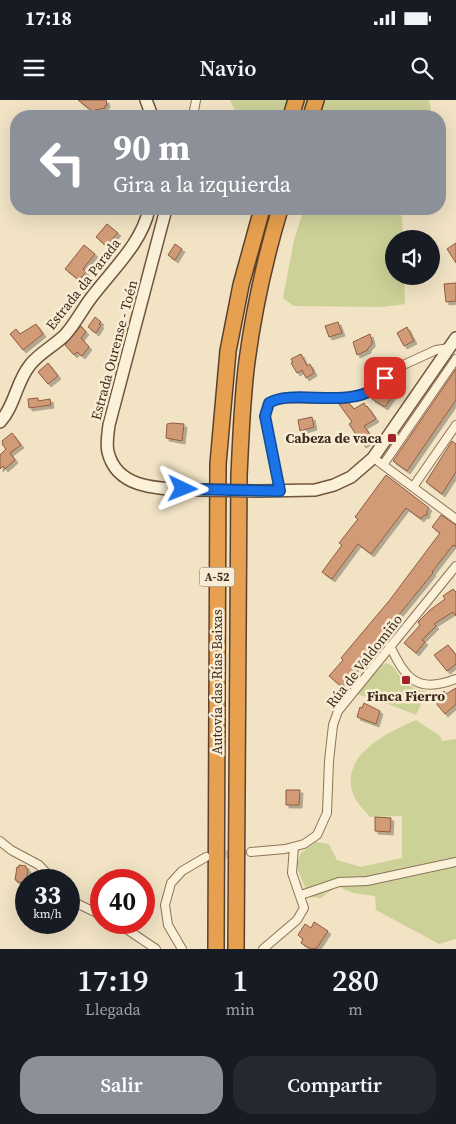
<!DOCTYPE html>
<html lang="es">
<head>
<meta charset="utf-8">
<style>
  body { margin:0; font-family:"Source Serif 4",serif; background:#242831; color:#f1f3f6; height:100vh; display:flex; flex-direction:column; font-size:19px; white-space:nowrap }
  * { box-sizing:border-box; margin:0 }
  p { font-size:16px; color:#9ea1a6 }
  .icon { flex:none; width:28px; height:28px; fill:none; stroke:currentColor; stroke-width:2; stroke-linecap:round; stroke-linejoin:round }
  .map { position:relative; height:849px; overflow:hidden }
  .drawer { display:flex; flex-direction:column; background:#171b24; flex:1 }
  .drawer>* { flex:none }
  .top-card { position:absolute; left:10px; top:10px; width:436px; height:105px; border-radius:20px; box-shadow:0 5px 20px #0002; background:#8c9099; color:#fff; overflow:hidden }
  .fabs { position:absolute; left:385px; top:130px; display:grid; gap:10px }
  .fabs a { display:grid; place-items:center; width:55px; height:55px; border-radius:50%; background:#171b24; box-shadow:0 5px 20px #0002; font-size:25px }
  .speed { position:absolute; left:15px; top:769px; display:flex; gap:10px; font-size:25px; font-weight:700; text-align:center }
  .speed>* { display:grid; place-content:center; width:65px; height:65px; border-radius:50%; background:#171b24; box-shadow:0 5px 20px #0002; line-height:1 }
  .speed small { font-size:12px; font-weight:400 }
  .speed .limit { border:8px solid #d22; background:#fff; color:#111 }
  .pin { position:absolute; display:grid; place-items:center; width:42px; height:42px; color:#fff; margin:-21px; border-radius:10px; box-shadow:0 2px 8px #0006 }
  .me { position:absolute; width:55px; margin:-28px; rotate:92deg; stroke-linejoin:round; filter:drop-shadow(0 0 4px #0008) }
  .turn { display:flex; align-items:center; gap:18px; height:105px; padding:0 20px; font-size:22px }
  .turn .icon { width:65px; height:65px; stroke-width:2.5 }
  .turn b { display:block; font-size:35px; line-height:42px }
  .eta { display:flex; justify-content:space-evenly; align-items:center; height:85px; text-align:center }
  .eta b { font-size:30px; font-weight:600; line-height:35px }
  .button { display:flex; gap:10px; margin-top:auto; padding:10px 20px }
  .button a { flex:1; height:58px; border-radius:20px; background:#8c9099; color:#fff; font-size:20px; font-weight:600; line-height:58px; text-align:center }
  .button a+a { background:#242831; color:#f1f3f6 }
  .status { display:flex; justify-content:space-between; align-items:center; height:35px; padding:0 25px; background:#171b24; direction:ltr }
  .status svg { height:14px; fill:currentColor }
  header { display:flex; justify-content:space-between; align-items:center; height:65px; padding:0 20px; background:#171b24; font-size:22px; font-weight:600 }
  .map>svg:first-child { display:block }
</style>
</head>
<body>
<div class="status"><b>17:18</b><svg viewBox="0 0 49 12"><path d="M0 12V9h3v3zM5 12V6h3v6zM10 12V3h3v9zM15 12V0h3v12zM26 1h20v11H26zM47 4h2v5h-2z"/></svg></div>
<header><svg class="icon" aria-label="menu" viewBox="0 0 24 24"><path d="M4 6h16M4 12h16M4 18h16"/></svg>Navio<svg class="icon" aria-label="search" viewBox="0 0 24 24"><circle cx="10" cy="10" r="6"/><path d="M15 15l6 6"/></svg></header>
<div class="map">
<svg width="456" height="849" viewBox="0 0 456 849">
  <defs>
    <filter id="shadow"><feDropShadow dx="3" dy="3" stdDeviation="0" flood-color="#0004"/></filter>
  </defs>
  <rect width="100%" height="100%" fill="#f1e3c4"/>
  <path fill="#ccd197" d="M230,0H429L431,9L426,16H238Z
    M304,109H397L402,117L403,139H394V176H404L405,204L383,207L294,206L283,198L294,140Z
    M386,563C394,565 395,571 401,577C408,586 418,591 430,592L424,598L416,615L383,602L357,594L381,566Z
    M416,620L440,636L442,641L456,639V839L439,844L376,810L375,796L353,793L337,786L321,798L309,797L296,765L301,753L316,742L329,744L337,760L361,767L402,758V716L370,717C363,709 355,701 352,691C342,654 388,632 416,620Z"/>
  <path fill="#d29b77" stroke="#8f5b3d" filter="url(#shadow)" d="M78,0H106L107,5L105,6V8L92,11Z
    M107,124L118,133L106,146L96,137Z
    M456,143V163L447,149Z
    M175,144L182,149L175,160L168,155Z
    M84,145L95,154L83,169L86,172L79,180L65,169Z
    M456,183V201L446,202L444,184Z
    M95,217L101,222L99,224L101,225L96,233L88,227Z
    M338,222L342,233L329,237L325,226Z
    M36,224L43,234L23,250L10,234L16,229L20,234Z
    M81,226L86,232L81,238L89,247L82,256L77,252L74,255L65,245Z
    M407,227L414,241L404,246L397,233Z
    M370,234L372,241V244L368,248V250L357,255L353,242Z
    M301,254L307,266L310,264L314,273L306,278L302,270L297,273L291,263L293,262L291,259Z
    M48,263L58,276L48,284L38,272Z
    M456,269V300L407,371L393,361Z
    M382,288L393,295L385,307L372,299Z
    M38,298V301L50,299L51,305L29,308L28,299Z
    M349,303L354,309L364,303L366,307L367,306L376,319L364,326L373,339L363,345L349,324L352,322L339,304Z
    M312,317L314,327L300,331L298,320Z
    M172,323L184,324L182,341L166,338L167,324Z
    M12,333L21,345L10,353L15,360L5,369L3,366L0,369V355L6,349L2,344L3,343L2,341Z
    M452,341L456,344V372L442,394L426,382Z
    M386,375L429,408L427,411V415L423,416L421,419L406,408L371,454L358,444L332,479L322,472L342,445L339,443L358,419L355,417Z
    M441,415L456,425V447L453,445L432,472L433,473L350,575L351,576L342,587L329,576L343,560L341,558L389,501L440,433L432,427Z
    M453,489L456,492V516L453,512L434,524L436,526L422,540L425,542L416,553L404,543L420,525L418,522L430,510L445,499L443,496Z
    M448,545L456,555V564L447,571L434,555Z
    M456,588V604L445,614L435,602L444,591L446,594Z
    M364,603L380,611L376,624L357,617L360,607L362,608Z
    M286,690H300L299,705H286Z
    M375,717L391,718L390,732L375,731Z
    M19,765L26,766V768L28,769L26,783L17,782V780H15L17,767H19Z
    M314,822L328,831L317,848L311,849L301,843L303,839L298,835L305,824L311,828Z"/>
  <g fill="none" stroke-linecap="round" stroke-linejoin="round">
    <path stroke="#cdbea3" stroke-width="8" stroke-dasharray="8 4" stroke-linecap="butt" d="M214,756L251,752"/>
    <defs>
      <path id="street" d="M193,16L196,0
        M379,362L456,419
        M383,365L456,259
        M413,387L456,325
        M280,391L265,316L269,303L281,298L322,299L348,297L367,293L401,266L436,250L449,248
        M390,546C406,579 417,594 456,579
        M0,741L11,750L39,765L53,780
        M251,752L285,749L304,744L317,735L327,713L329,661L333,625L338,611L456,466
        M301,795L339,782L367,781L456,762
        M69,797L78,804L101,815
        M116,822L156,849
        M182,849L168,825L165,805L171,783L182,771L206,757
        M263,849L297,820L304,808L292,773L294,747"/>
      <path id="secondary" d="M146,0L152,16
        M166,109L109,325C108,333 106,344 108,352C118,393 167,388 200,390
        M0,322C15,306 16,282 30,265C39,253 54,246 65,235C75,224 82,210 91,198C112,170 142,143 149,109
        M260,391L315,390L334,385L351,377L373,358L456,238"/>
      <path id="highway" d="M291,16L296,0
        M311,16L316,0
        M216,849L218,364L228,251L241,185L262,109
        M236,849L239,375C241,337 242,299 247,261C254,209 265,159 280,109"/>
    </defs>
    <use href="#street" stroke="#8e7359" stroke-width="10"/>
    <use href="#secondary" stroke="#70543c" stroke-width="14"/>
    <use href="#highway" stroke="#5b412d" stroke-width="18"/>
    <use href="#street" stroke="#fbf0d8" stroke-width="8"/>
    <use href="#secondary" stroke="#fbf0d8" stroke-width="11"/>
    <use href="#highway" stroke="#e6a04f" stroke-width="15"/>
    <defs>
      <path id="secondary-bridge" d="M200,390L260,391"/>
    </defs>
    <use href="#secondary-bridge" stroke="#70543c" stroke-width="14" stroke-linecap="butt"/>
    <use href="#secondary-bridge" stroke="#fbf0d8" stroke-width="11"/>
  </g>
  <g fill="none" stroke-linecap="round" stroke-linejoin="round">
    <defs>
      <path id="route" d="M183,389L280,391L265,316L269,303C289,290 339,305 366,293C373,290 379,283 385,278"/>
    </defs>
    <use href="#route" stroke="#114b97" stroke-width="12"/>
    <use href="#route" stroke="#1a73e8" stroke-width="9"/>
  </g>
  <g fill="#a12428" stroke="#f8edd4" stroke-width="2">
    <rect x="387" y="333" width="10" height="10" rx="2.5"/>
    <rect x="401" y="575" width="10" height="10" rx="2.5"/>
  </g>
  <g text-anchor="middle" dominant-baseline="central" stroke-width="5" stroke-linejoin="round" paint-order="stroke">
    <rect fill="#f8edd4" stroke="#756655" stroke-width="1" x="199.5" y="467.5" width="35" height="19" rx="4"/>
    <g font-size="12" font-weight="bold" fill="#3d2c1e">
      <text x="217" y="477">A-52</text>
    </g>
    <g font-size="14" fill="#3d2c1e" stroke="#f8edd4">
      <text transform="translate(83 184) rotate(-52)">Estrada da Parada</text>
      <text transform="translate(114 250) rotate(-75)">Estrada Ourense - Toén</text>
      <text transform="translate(364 561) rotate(-52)">Rúa de Valdomiño</text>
      <text transform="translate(217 582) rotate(-90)">Autovía das Rías Baixas</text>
    </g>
    <g font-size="14" font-weight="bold" fill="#3d2c1e" stroke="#f8edd4" text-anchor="end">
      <text x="382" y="338">Cabeza de vaca</text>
      <text x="406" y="596" text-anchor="middle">Finca Fierro</text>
    </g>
  </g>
</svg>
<div class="fabs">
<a><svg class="icon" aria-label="sound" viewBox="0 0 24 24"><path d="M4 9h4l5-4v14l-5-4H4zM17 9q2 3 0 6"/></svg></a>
</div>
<div class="speed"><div>33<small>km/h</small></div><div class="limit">40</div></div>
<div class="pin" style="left:385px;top:278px;background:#d93025"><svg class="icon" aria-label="arrive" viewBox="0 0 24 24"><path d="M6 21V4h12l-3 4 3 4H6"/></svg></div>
<svg class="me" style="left:183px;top:389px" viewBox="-20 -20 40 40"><path d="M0-17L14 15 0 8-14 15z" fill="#1a73e8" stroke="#fff" stroke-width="4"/></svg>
<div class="top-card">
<div class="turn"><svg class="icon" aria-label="left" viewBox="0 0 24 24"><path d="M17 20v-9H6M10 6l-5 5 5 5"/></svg><div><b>90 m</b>Gira a la izquierda</div></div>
</div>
</div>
<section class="drawer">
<div class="eta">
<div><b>17:19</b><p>Llegada</p></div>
<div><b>1</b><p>min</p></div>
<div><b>280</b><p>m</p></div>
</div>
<div class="button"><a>Salir</a><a>Compartir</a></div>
</section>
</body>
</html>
